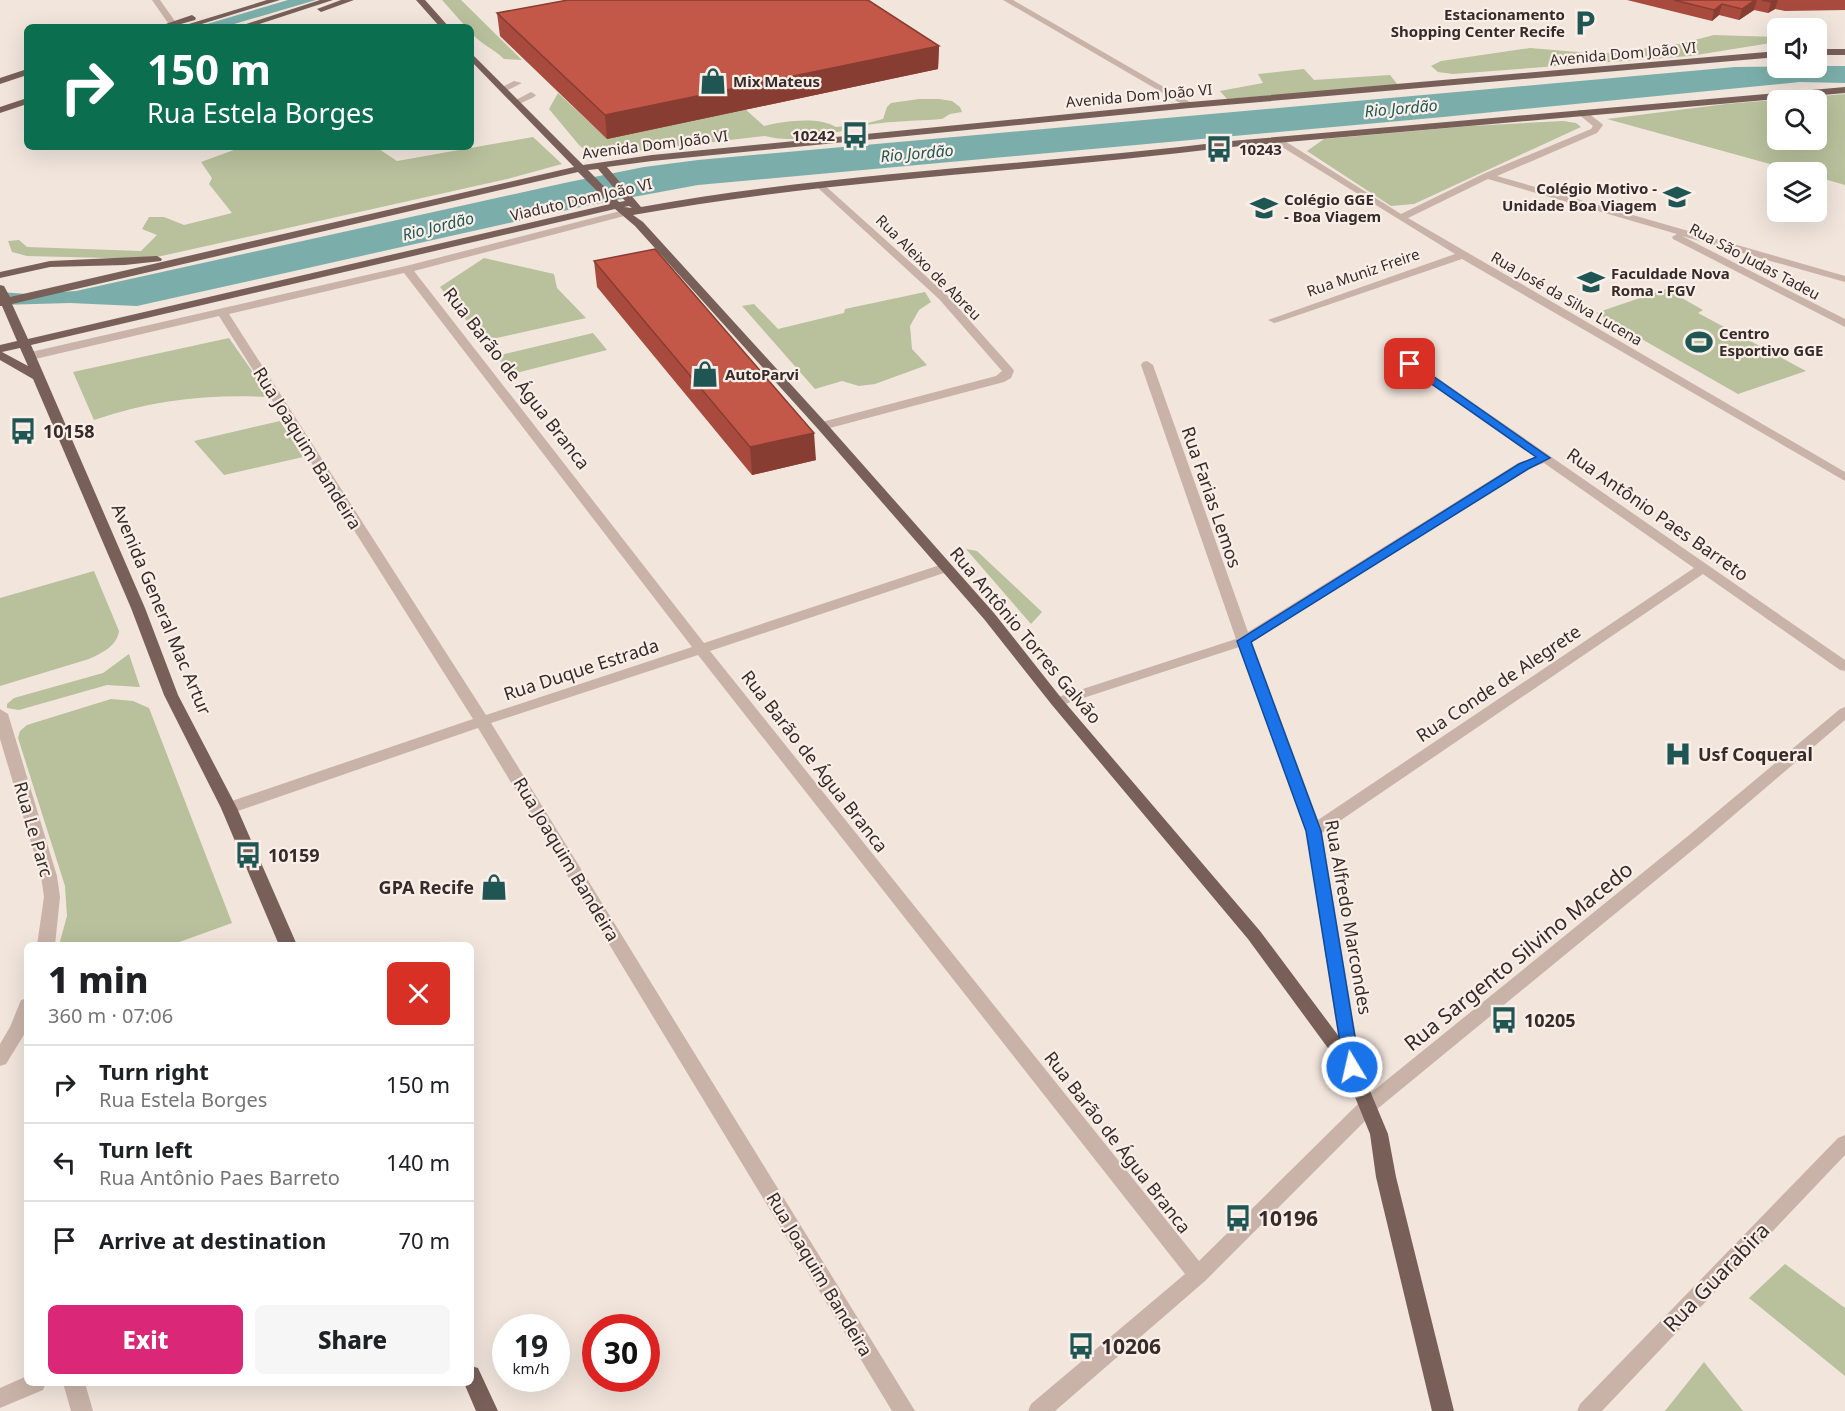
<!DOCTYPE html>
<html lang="en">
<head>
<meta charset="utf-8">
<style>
  body { margin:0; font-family:"Noto Sans",sans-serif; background:#f6f6f6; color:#202124; height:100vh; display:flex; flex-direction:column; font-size:22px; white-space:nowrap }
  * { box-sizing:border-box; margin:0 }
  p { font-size:20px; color:#757577 }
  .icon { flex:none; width:33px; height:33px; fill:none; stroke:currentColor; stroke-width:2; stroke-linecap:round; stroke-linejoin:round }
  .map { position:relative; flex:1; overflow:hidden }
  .details { position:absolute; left:24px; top:942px; width:450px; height:444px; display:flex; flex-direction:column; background:#fff; border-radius:9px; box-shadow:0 6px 24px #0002 }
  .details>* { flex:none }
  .hud { position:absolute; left:24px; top:24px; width:450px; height:126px; border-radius:9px; box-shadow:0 6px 24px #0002; background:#0b6e4f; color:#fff; overflow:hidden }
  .controls { position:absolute; left:1767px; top:18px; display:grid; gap:12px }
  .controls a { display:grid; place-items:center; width:60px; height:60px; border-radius:9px; background:#fff; box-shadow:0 6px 24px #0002; font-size:30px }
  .speed { position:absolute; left:492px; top:1314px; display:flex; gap:12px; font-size:30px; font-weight:700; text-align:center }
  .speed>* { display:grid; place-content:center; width:78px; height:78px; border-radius:50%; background:#fff; box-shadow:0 6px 24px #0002; line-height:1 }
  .speed small { font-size:15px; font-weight:400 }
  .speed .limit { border:9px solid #d22; background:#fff; color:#111 }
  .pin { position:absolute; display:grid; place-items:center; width:51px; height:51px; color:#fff; margin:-26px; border-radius:12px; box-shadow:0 3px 9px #0006 }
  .me { position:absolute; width:66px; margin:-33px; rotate:351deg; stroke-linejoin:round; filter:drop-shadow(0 0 4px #0008) }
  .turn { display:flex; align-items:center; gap:21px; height:126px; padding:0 24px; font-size:27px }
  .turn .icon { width:78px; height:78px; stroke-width:2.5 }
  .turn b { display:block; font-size:42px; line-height:51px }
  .round { display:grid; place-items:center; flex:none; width:63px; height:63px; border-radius:9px; background:#f6f6f6 }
  .summary { display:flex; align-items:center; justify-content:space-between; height:102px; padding:0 24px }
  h1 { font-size:36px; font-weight:800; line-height:45px }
  .action { display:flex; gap:12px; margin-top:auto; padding:12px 24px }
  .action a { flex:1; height:69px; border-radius:9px; background:#db2777; color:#fff; font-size:24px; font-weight:800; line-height:69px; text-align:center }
  .action a+a { background:#f6f6f6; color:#202124 }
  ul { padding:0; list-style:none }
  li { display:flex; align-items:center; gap:18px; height:78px; padding:0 24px; border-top:2px solid #e0e0e0 }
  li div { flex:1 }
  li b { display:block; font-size:22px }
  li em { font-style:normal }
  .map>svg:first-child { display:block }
</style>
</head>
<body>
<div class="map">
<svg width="1845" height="1411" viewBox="0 0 1845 1411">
  <rect width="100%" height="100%" fill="#f1e5dc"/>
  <path fill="#b8c09c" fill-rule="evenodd" d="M442,0H461L522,60L504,59C494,49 481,44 471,33V27H466Z
    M1714,35L1777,37V42L1690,56L1453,74L1438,72L1431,66L1441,61L1530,48L1601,54L1679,44Z
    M1304,69L1314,80L1390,75L1398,85L1227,99L1220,91L1263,83L1258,74Z
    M558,93L603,135L745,109L764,126C783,121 819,116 836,127L864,124L883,119L887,107L891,103L919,99H939L952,101L960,107L962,112L950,114L942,119C919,121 879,121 858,127C831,134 793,144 765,136L602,155L587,152L579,145L549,109Z
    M1845,94V185L1817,177L1816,172H1799L1607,119L1726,104ZM1778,100H1816V140H1778Z
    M1563,121L1576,123L1581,127L1414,204L1391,206L1307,151L1324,139L1471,126Z
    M533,137L562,164L507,179L148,259L27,256L12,252L8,241L19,240L27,247L141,251L157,235L142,229L149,217H164L184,225L232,213L209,184L212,178L201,162L242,147H376L397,161Z
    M484,258L554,274L557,288L586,318L483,341L440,287Z
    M1666,289L1703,310L1698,313L1806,371L1738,394L1596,313Z
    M925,292L931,302L919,310L910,326L912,349L927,365L875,384L859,386L842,381L815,389L742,306L754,304L778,329L844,313L845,309Z
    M593,333L607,350L512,374L496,356Z
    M229,338L270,397C210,394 151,400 94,420L73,372Z
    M280,421L303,457L224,475L194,441Z
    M966,549L977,551L1042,612L1031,624Z
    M94,571L119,631C117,646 102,653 89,659L0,686V598Z
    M129,654L140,687L107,685L19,710L7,708V704L14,698L103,673Z
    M111,699L133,701L149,708L232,923L171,945H59L67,916L65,886L18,738L20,731L27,725Z
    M1785,1264L1845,1308V1376L1749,1298Z
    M1704,1362L1743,1411H1665Z"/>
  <path fill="#7baeaa" d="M288,0H316L224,27H197Z
    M1817,66H1845V83L1800,82L1443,117L698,185L590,205L137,306L70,303L0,305V292L27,294L76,291L569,182L644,167L698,160L1735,67Z"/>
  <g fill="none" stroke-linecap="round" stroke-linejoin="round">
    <path fill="#c9b3a8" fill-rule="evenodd" d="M152,0H160L177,24L176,26H170Z
      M1003,0H1013L1195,105L1187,107Z
      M514,81L522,83L506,91L498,89Z
      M531,92L536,95L534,97L517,105L512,102Z
      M1578,110H1584L1601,123L1603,125L1597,133L1497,176L1845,276V282L1682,236L1845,319V327L1673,239L1672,237L1677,234L1488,179L1408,218L1845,472V481L1462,259L1278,322L1274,323L1268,320L1455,254L1274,142V138H1280L1401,214L1483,174L1591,129L1593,126L1578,114Z
      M821,182L947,295L1012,368L1014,371L1011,378L1004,382L826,429H818L816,426L818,423L996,376L1002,371L939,299L817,187L816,185Z
      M624,210L628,211V215L414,271L704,643L940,565H950L952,568L950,571L710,651L1199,1261L1362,1100L1688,836L1840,709L1845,707V720L1700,844L1376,1110L1205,1281L1055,1411H1028L1031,1404L1185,1274L698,655L491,723L915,1411H892L478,728L235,812H223L221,808L223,804L473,719L219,316L31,360L25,356L31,352L406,266ZM404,273L692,647L486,715L229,314Z
      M1391,346L1845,660V671L1840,670L1703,574L1322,833L1361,1067L1358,1072L1352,1074L1346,1072L1343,1067L1306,831L1239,647L1062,705H1052L1050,702L1052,699L1236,639L1141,365L1143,362L1147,361L1153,365L1248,632L1518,463L1536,457L1387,352V348ZM1544,463L1694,568L1318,820L1252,642L1528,469Z
      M0,709L8,714L57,876L60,897L55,945H37L44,897L41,876L0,739Z
      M27,998V1030L6,1064L0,1066V1044L10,1027L21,1000Z
      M1845,1135V1155L1602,1411H1577L1580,1404L1838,1138Z
      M27,1376V1383H46L43,1390L0,1408V1388Z
      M63,1383H85L93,1411H71Z"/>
    <path fill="#786059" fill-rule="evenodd" d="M267,0H280L192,27H179Z
      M320,0H333L250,27H237Z
      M341,0H354L321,12L317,9Z
      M416,0H425L449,27H440Z
      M192,15L196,18L195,20L170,27H157Z
      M1816,49H1845V55H1816Z
      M1778,51V57L1190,108L652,161L607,167L641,207C836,172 1035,165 1231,141L1845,87V93L1231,147C1032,172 830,179 633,215L643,222L826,423L994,613L1062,699L1260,931L1358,1062L1388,1134L1396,1177L1454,1411H1432L1376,1177L1370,1134L1344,1070L1248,939L1052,705L984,619L818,429L635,226L615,209L31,345L145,608L178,695L237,808L297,945H279L221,808L164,695L131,608L33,379L0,360V345L17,341L2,306H0V285L4,286L10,297L574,167L471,61V53L583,165L652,155L1190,102ZM598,169L625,201L619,202L588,170ZM578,172L610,204L28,339L12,304ZM629,206L632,208L624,207ZM20,348L28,366L2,352Z
      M27,69V75L0,84V78Z
      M27,98V104L0,113V107Z
      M157,256L162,259L161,261L125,265L50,267L0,278V272L50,261Z
      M471,1366L478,1368L498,1411H476L464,1383H471Z"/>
  </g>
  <path fill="#a84b3e" d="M1627,0H1845V10L1785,11L1775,9L1768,13L1754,10L1739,20L1719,15L1712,21Z
    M497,13L939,46L938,69L607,139L500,36Z
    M594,261L816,460L752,475L597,287Z"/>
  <path fill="#883d32" d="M1755,0H1757L1754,10L1739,20L1742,9Z
    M1775,0H1778L1775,9L1768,13L1771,2Z
    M1722,4L1719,15L1712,21L1714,10Z
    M939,46L938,69L607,139L605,115Z
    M814,433L816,460L752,475L750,447Z"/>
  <path fill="#c35748" stroke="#883d32" stroke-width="1.5" d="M568,0H868L939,46L605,115L497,13Z
    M1674,0H1755L1742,9L1722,4L1714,10Z
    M1762,0H1775L1771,2Z
    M655,249L814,433L750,447L594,261Z"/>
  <path fill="#1a73e8" stroke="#114b97" stroke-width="1.5" d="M1410,360L1550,458L1528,469L1251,642L1321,831L1360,1067L1358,1072L1352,1074L1346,1072L1344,1067L1306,831L1237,641L1519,464L1536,457L1406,366V361Z"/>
  <defs>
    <symbol id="parking-bare" viewBox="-9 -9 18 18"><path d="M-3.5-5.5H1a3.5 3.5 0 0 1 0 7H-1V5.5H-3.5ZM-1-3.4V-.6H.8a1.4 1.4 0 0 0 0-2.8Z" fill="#1f5653" stroke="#f9efe8" stroke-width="2.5" paint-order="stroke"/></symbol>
    <symbol id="shop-bare" viewBox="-9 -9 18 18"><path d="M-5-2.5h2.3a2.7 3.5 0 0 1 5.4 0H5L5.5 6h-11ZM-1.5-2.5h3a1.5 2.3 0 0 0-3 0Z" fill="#1f5653" stroke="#f9efe8" stroke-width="2.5" paint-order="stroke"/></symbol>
    <symbol id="bus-bare" viewBox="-9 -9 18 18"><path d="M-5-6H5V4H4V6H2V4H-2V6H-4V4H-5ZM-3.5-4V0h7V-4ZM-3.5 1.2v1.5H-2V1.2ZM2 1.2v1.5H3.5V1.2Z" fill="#1f5653" stroke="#f9efe8" stroke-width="2.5" paint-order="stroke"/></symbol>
    <symbol id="school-bare" viewBox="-9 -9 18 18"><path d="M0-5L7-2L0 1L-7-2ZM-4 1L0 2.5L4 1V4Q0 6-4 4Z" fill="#1f5653" stroke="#f9efe8" stroke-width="2.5" paint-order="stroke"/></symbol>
    <symbol id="university-bare" viewBox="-9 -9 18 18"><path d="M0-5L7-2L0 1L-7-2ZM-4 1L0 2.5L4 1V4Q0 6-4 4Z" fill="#1f5653" stroke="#f9efe8" stroke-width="2.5" paint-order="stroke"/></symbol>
    <symbol id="stadium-bare" viewBox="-9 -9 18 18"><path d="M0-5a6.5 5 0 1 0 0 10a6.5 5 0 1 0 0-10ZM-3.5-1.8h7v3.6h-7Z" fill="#1f5653" stroke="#f9efe8" stroke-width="2.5" paint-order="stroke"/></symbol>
    <symbol id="hospital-bare" viewBox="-9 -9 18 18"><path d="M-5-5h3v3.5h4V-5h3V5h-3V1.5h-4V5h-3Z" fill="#1f5653" stroke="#f9efe8" stroke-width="2.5" paint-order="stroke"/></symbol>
  </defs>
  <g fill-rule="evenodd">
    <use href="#parking-bare" x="1566" y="4" width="38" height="38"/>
    <use href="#shop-bare" x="694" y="62" width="38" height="38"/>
    <use href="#bus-bare" x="836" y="116" width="38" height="38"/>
    <use href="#bus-bare" x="1200" y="130" width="38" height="38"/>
    <use href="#school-bare" x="1658" y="178" width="38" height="38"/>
    <use href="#school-bare" x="1245" y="189" width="38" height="38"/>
    <use href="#university-bare" x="1572" y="263" width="38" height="38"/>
    <use href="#stadium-bare" x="1680" y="323" width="38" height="38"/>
    <use href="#shop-bare" x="686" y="355" width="38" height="38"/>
    <use href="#bus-bare" x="4" y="412" width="38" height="38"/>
    <use href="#hospital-bare" x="1659" y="735" width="38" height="38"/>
    <use href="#bus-bare" x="229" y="836" width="38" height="38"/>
    <use href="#shop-bare" x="475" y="868" width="38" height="38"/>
    <use href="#bus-bare" x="1485" y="1001" width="38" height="38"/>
    <use href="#bus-bare" x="1219" y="1199" width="38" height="38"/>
    <use href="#bus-bare" x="1062" y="1327" width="38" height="38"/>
  </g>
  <g text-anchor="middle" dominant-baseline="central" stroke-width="4.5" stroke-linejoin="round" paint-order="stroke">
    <g font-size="15" font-weight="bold" fill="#362b28" stroke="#f9efe8" text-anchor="start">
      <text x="1565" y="14" text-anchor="end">Estacionamento<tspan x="1565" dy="17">Shopping Center Recife</tspan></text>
      <text x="733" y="81">Mix Mateus</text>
      <text x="835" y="135" text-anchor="end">10242</text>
      <text x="1239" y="149">10243</text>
      <text x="1657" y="188" text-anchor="end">Colégio Motivo -<tspan x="1657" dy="17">Unidade Boa Viagem</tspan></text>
      <text x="1284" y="199">Colégio GGE<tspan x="1284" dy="17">- Boa Viagem</tspan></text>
      <text x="1611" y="273">Faculdade Nova<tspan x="1611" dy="17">Roma - FGV</tspan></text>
      <text x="1719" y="333">Centro<tspan x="1719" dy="17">Esportivo GGE</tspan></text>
      <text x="725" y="374">AutoParvi</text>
    </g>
    <g font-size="15" fill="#362b28" stroke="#f9efe8">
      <text transform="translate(1623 53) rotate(-5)">Avenida Dom João VI</text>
      <text transform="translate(1139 95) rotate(-5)">Avenida Dom João VI</text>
      <text transform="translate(655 144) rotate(-7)">Avenida Dom João VI</text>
      <text transform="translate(581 199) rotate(-13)">Viaduto Dom João VI</text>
      <text transform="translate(1755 261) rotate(28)">Rua São Judas Tadeu</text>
      <text transform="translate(929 267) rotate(45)">Rua Aleixo de Abreu</text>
      <text transform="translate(1363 272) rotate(-19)">Rua Muniz Freire</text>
      <text transform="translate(1567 298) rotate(30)">Rua José da Silva Lucena</text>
    </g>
    <g font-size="16" font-style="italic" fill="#1f5653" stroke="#f9efe8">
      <text transform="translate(1401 108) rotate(-5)">Rio Jordão</text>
      <text transform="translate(917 153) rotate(-5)">Rio Jordão</text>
      <text transform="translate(438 226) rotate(-14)">Rio Jordão</text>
    </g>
    <g font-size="18" fill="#362b28" stroke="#f9efe8">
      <text transform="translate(517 378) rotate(52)">Rua Barão de Água Branca</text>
      <text transform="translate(308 448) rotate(58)">Rua Joaquim Bandeira</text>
      <text transform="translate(1212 497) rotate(71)">Rua Farias Lemos</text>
      <text transform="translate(1658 514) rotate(35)">Rua Antônio Paes Barreto</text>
      <text transform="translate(162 609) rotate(67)">Avenida General Mac Artur</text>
      <text transform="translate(1026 635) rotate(50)">Rua Antônio Torres Galvão</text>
      <text transform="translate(581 669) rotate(-18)">Rua Duque Estrada</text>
      <text transform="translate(1498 683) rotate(-34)">Rua Conde de Alegrete</text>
      <text transform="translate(815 761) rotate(52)">Rua Barão de Água Branca</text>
      <text transform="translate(34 829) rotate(74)">Rua Le Parc</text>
      <text transform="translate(567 859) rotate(59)">Rua Joaquim Bandeira</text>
      <text transform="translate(1349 917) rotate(80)">Rua Alfredo Marcondes</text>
      <text transform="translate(1118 1142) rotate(52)">Rua Barão de Água Branca</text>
      <text transform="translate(820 1274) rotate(59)">Rua Joaquim Bandeira</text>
    </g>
    <g font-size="18" font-weight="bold" fill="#362b28" stroke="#f9efe8" text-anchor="start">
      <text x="43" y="431">10158</text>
      <text x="1698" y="754">Usf Coqueral</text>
      <text x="268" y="855">10159</text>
      <text x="474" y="887" text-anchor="end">GPA Recife</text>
      <text x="1524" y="1020">10205</text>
    </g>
    <g font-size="21" fill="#362b28" stroke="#f9efe8">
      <text transform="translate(1518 956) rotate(-39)">Rua Sargento Silvino Macedo</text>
      <text transform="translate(1716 1277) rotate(-46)">Rua Guarabira</text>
    </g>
    <g font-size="21" font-weight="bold" fill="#362b28" stroke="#f9efe8" text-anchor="start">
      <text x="1258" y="1218">10196</text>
      <text x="1101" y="1346">10206</text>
    </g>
  </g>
</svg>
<div class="controls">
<a><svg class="icon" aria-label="sound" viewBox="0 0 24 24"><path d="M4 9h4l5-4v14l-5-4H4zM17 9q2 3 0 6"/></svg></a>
<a><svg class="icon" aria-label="search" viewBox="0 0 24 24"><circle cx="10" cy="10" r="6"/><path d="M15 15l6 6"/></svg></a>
<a><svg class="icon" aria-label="layers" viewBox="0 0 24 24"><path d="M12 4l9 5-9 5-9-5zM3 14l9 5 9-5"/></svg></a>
</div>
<div class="speed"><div>19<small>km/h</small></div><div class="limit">30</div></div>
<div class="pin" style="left:1410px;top:364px;background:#d93025"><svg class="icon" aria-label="arrive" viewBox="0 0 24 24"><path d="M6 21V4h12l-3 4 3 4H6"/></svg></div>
<svg class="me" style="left:1352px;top:1067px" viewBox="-20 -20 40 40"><circle r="17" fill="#1a73e8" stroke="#fff" stroke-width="3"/><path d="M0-11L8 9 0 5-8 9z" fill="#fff"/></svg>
<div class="hud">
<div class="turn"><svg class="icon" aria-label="right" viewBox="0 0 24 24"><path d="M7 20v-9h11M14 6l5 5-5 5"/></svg><div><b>150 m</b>Rua Estela Borges</div></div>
</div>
<section class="details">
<div class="summary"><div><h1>1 min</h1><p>360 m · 07:06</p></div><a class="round" style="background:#d93025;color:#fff"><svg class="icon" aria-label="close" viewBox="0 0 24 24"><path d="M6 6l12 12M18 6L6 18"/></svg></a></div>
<ul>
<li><svg class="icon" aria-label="right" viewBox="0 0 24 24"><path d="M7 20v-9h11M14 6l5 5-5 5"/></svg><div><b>Turn right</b><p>Rua Estela Borges</p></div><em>150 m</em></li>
<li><svg class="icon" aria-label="left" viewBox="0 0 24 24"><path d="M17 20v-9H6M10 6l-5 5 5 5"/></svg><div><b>Turn left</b><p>Rua Antônio Paes Barreto</p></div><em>140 m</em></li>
<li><svg class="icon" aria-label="arrive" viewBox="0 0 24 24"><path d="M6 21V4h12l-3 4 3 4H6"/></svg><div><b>Arrive at destination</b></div><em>70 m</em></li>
</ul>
<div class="action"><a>Exit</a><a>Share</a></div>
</section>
</div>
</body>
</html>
